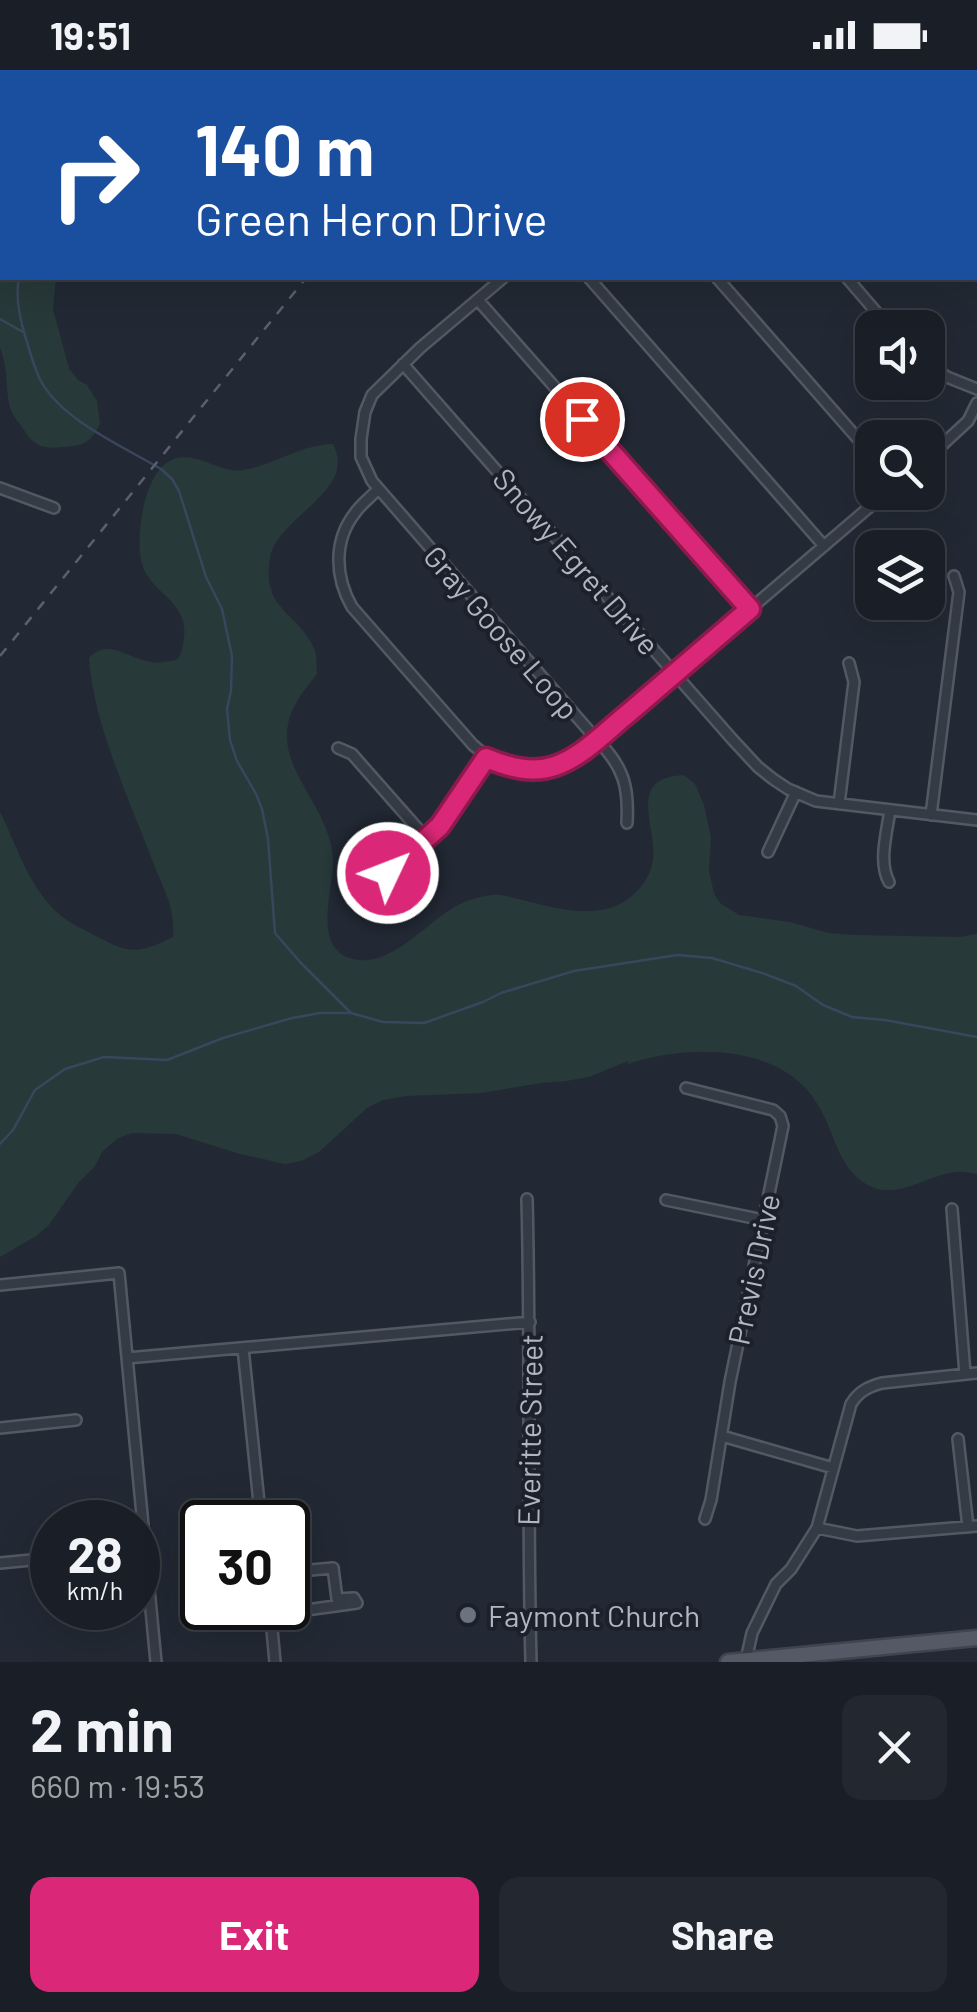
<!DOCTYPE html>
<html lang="en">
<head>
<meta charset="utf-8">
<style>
  body { margin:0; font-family:Barlow,sans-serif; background:#23272f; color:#f1f3f6; height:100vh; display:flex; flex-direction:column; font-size:38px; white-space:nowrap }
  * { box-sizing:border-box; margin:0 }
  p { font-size:32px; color:#9fa2a7 }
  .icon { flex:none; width:55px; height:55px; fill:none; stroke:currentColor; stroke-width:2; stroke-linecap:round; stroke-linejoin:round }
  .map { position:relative; height:1592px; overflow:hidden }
  .panel { display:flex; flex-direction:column; background:#1a1f27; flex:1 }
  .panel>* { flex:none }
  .guide { position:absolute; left:0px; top:0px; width:978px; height:210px; box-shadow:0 10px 40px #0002,0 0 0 2px #383d44; background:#1a4fa0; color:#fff; overflow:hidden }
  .tools { position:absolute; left:855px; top:240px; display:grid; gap:20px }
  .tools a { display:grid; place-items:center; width:90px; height:90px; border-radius:20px; background:#1a1f27; box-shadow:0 10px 40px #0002,0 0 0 2px #383d44; font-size:50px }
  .speed { position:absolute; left:30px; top:1430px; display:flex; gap:20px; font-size:50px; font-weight:700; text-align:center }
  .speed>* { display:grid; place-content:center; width:130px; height:130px; border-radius:50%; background:#1a1f27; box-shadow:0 10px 40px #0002,0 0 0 2px #383d44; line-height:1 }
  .speed small { font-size:25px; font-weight:400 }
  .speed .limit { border:5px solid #111; border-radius:15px; background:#fff; color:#111 }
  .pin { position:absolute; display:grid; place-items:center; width:85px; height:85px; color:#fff; margin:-42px; border:5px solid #fff; border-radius:50%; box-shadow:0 2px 10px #0007 }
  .me { position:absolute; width:110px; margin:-55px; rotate:47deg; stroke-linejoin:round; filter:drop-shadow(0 0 8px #0008) }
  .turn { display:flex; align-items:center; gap:35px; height:210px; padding:0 30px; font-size:45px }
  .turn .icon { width:130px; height:130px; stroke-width:2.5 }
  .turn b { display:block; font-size:70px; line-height:85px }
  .round { display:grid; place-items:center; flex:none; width:105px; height:105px; border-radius:20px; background:#23272f }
  .headline { display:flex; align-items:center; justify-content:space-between; height:170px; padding:0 30px }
  h1 { font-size:60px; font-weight:700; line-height:75px }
  .button { display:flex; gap:20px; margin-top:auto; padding:20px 30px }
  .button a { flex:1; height:115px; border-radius:20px; background:#db2777; color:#fff; font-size:40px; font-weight:700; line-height:115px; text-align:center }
  .button a+a { background:#23272f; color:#f1f3f6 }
  .status { display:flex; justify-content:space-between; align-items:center; height:70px; padding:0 50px; background:#1a1f27; direction:ltr }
  .status svg { height:28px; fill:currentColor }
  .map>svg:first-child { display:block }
</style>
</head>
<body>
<div class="status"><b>19:51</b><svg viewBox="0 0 49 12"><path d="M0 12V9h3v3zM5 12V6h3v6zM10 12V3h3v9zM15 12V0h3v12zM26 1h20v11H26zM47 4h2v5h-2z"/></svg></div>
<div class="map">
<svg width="977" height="1592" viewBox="0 0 977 1592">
  <rect width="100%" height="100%" fill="#222934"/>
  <path fill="#28393a" d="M0,14H2V208H56L53,239L69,299L78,310L87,315L97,331L100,354C89,374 86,375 63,377C45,379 34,377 24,360C20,354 14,347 11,340C5,324 9,299 0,278Z
    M333,374C358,422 277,446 270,488C261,542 299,541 315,581C317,588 316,597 317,604C302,623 288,639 287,664C285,706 333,744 333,792C333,821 310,884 358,890C392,894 424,856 450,840C463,831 477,827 492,825C503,824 512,828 522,830C560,839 606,854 637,821C644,814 650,804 652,795C661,761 622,708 684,705L695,714L704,735L711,767L709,800L714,824L720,833L739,845L790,852L828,863L854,865L960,867L977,864V1104C970,1103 961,1101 954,1102C928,1106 898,1128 872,1117C838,1102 836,1064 818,1035C782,973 688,974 628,994V991L589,1007L566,1011L540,1013L482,1023L406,1026L383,1030L367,1038L319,1082L301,1091L285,1094L240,1084L176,1064L132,1063L118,1068L102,1082L95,1096L79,1112L48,1156L36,1166L0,1187V742C17,776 29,818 59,844C69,853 81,858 92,864C128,883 135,886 173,867C176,837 161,814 151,787C127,724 94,655 89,588C109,567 127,589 151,592C160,594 168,591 177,590C182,583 183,577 184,568C189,529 148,524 141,490C136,463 144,396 177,388C200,383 221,404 244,400C275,394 301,375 333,374Z"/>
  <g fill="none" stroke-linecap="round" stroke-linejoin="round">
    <path stroke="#39465c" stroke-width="2.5" d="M19,208C15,227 20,250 26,269C31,284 34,299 42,313C64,351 124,377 161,399L172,409L179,421L206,507L222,539L232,586L231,621L227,639L230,670L237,691L256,724L262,739L268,769L275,863L300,892L351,943
      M0,249L23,262
      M0,1074L13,1060L35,1020L65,999L104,987L167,990L223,968L292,948L320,943H351L383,952L424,953L483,932L501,923L574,901L677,885L712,888L762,903L796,916L823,935L852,947L885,950L977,967"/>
    <defs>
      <path id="street" d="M975,27H977
        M975,189L977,190
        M503,208L420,278L372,325L365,342L361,369V387L372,411L597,670L887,422
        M589,208L824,476
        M717,208L872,385
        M847,208L890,258
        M478,230L750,539
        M403,294L732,669L758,697L773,709L788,719L816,731L977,750
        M928,295L947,307L977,319
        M928,388L968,351L977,333
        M0,418L54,438
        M378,419C371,427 361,434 355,443C333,471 335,507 352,537L473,675C518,716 553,700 597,670C624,697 629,717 627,753
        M338,678L352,684L426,768
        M839,734L854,612L849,593
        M931,745L959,522L954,506
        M768,782L796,722
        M388,803L440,756L486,687
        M889,812C878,792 887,762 890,740
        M686,1018L773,1040L780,1046L783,1056L730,1312L711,1430L705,1449
        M527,1129C531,1283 527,1438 531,1592
        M666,1130L763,1150
        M952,1139L965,1304
        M0,1215L119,1203L156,1592
        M243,1278L261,1452
        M127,1288L530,1252
        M0,1358L76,1350
        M722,1366L833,1398
        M958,1369L968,1457
        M817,1458L857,1466L977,1456
        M0,1493L52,1488
        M270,1538L275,1592
        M270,1545L357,1533L354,1528L337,1529L333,1498L288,1502
        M746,1590L752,1563L776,1514L791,1499L817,1458L851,1334C859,1321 868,1317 882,1313L977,1303"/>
      <path id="primary" d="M728,1592L977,1568"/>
    </defs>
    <use href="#street" stroke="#535963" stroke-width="14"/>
    <use href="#primary" stroke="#3f444f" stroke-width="19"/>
    <use href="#street" stroke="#353b45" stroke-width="9"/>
    <use href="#primary" stroke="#535a65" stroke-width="14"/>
    <path stroke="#59616e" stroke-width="2.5" stroke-dasharray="10 10" stroke-linecap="butt" d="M464,2L466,0
      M0,586L306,208"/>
  </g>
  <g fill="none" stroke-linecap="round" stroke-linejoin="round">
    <defs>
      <path id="route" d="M388,803L440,756L486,688C508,697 532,704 555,696C584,686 607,660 631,641C671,607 710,573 750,539L582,349"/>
    </defs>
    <use href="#route" stroke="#8e194d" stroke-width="25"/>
    <use href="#route" stroke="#db2777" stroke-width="18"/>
  </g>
  <circle fill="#6b7280" stroke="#1b202a" stroke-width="4" cx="468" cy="1545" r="10"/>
  <g text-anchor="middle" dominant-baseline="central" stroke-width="8" stroke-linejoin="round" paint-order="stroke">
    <g font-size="30" fill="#afb6c2" stroke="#1b202a">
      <text transform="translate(577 491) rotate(49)">Snowy Egret Drive</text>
      <text transform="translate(502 562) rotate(49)">Gray Goose Loop</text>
      <text transform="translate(753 1199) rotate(-78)">Previs Drive</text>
      <text transform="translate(529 1360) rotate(-89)">Everitte Street</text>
    </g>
    <g font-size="30" fill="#afb6c2" stroke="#1b202a" text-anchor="start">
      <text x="488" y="1545">Faymont Church</text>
    </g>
  </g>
</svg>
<div class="tools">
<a><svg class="icon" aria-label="sound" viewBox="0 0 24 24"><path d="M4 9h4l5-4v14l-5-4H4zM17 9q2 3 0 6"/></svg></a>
<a><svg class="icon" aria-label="search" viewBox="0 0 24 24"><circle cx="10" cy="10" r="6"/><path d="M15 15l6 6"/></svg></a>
<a><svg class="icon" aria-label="layers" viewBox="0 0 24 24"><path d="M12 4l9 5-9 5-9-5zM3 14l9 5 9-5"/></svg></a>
</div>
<div class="speed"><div>28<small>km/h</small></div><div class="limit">30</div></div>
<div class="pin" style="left:582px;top:349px;background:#d93025"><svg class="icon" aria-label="arrive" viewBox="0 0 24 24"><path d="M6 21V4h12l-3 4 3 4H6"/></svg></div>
<svg class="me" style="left:388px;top:803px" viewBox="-20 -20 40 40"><circle r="17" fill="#db2777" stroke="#fff" stroke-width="3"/><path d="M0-11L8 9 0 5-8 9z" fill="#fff"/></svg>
<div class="guide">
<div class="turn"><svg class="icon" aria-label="right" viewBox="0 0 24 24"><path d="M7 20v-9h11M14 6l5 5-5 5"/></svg><div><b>140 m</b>Green Heron Drive</div></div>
</div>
</div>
<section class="panel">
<div class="headline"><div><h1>2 min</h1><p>660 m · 19:53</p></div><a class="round"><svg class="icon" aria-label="close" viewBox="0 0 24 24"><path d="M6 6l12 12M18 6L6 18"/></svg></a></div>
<div class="button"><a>Exit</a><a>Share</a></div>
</section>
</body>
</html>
